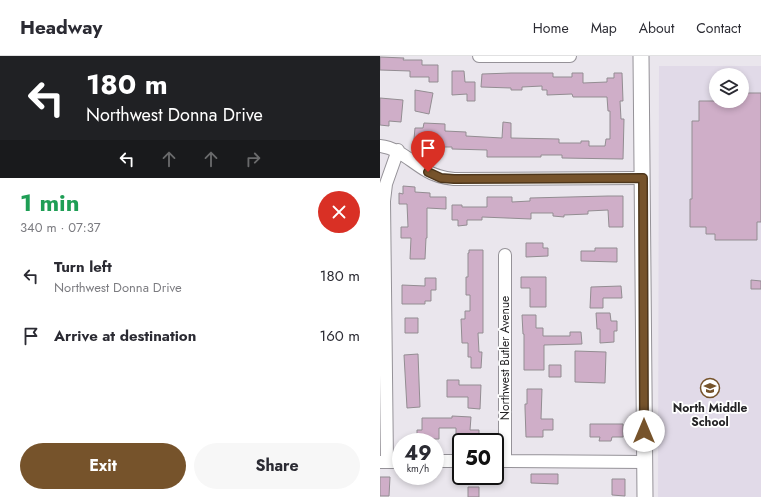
<!DOCTYPE html>
<html lang="en">
<head>
<meta charset="utf-8">
<style>
  body { margin:0; font-family:Jost,sans-serif; background:#f7f7f7; color:#2b2b33; height:100vh; display:flex; flex-direction:column; font-size:15px; white-space:nowrap }
  * { box-sizing:border-box; margin:0 }
  p { font-size:13px; color:#7c7c81 }
  .icon { flex:none; width:22px; height:22px; fill:none; stroke:currentColor; stroke-width:2; stroke-linecap:round; stroke-linejoin:round }
  .map { position:relative; flex:1; overflow:hidden }
  .side { display:flex; flex-direction:column; background:#fff; width:380px }
  .side>* { flex:none }
  .top-card { background:#202124; color:#fff; overflow:hidden }
  .tools { position:absolute; left:329px; top:12px; display:grid; gap:8px }
  .tools a { display:grid; place-items:center; width:40px; height:40px; border-radius:50%; background:#fff; box-shadow:0 2px 6px #0003; font-size:20px }
  .speed { position:absolute; left:12px; top:377px; display:flex; gap:8px; font-size:20px; font-weight:700; text-align:center }
  .speed>* { display:grid; place-content:center; width:52px; height:52px; border-radius:50%; background:#fff; box-shadow:0 2px 6px #0003; line-height:1 }
  .speed small { font-size:10px; font-weight:400 }
  .speed .limit { border:2px solid #111; border-radius:6px; background:#fff; color:#111 }
  .pin { position:absolute; display:grid; place-items:center; width:34px; height:34px; color:#fff; margin:-41px -17px; border-radius:50% 50% 50% 0; rotate:-45deg; box-shadow:0 0 4px #0007 }
  .pin .icon { rotate:45deg }
  .me { position:absolute; width:44px; margin:-22px; rotate:0deg; stroke-linejoin:round; filter:drop-shadow(0 0 3px #0008) }
  .turn { display:flex; align-items:center; gap:14px; height:84px; padding:0 20px; font-size:18px }
  .turn .icon { width:52px; height:52px; stroke-width:2.5 }
  .turn b { display:block; font-size:28px; line-height:34px }
  .lanes { display:flex; align-items:center; height:38px; padding:0 20px; background:#0003; justify-content:center; gap:20px; direction:ltr }
  .lanes .off { opacity:.35 }
  .round { display:grid; place-items:center; flex:none; width:42px; height:42px; border-radius:21px; background:#f7f7f7 }
  .headline { display:flex; align-items:center; justify-content:space-between; height:68px; padding:0 20px }
  h1 { font-size:24px; font-weight:700; line-height:30px; color:#1e9e55 }
  .button { display:flex; gap:8px; margin-top:auto; padding:8px 20px }
  .button a { flex:1; height:46px; border-radius:24px; background:#76532b; color:#fff; font-size:16px; font-weight:700; line-height:46px; text-align:center }
  .button a+a { background:#f7f7f7; color:#2b2b33 }
  ul { padding:0; list-style:none }
  li { display:flex; align-items:center; gap:12px; height:60px; padding:0 20px }
  li div { flex:1 }
  li b { display:block; font-size:15px }
  li em { font-style:normal }
  header { display:flex; align-items:center; gap:24px; box-sizing:border-box; height:56px; padding:0 20px; background:#fff; border-bottom:1px solid #e1e1e2 }
  header strong { font-size:19px }
  nav { display:flex; gap:22px; margin-inline-start:auto; font-size:14px }
  main { display:flex; flex:1; min-height:0 }
  .map>svg:first-child { display:block }
</style>
</head>
<body>
<header>
<strong>Headway</strong>
<nav><a>Home</a><a>Map</a><a>About</a><a>Contact</a></nav>
</header>
<main>
<section class="side">
<div class="top-card">
<div class="turn"><svg class="icon" aria-label="left" viewBox="0 0 24 24"><path d="M17 20v-9H6M10 6l-5 5 5 5"/></svg><div><b>180 m</b>Northwest Donna Drive</div></div>
<div class="lanes"><svg class="icon" aria-label="left" viewBox="0 0 24 24"><path d="M17 20v-9H6M10 6l-5 5 5 5"/></svg><svg class="icon off" aria-label="ahead" viewBox="0 0 24 24"><path d="M12 20V5M6 11l6-6 6 6"/></svg><svg class="icon off" aria-label="ahead" viewBox="0 0 24 24"><path d="M12 20V5M6 11l6-6 6 6"/></svg><svg class="icon off" aria-label="right" viewBox="0 0 24 24"><path d="M7 20v-9h11M14 6l5 5-5 5"/></svg></div>
</div>
<div class="headline"><div><h1>1 min</h1><p>340 m · 07:37</p></div><a class="round" style="background:#d93025;color:#fff"><svg class="icon" aria-label="close" viewBox="0 0 24 24"><path d="M6 6l12 12M18 6L6 18"/></svg></a></div>
<ul>
<li><svg class="icon" aria-label="left" viewBox="0 0 24 24"><path d="M17 20v-9H6M10 6l-5 5 5 5"/></svg><div><b>Turn left</b><p>Northwest Donna Drive</p></div><em>180 m</em></li>
<li><svg class="icon" aria-label="arrive" viewBox="0 0 24 24"><path d="M6 21V4h12l-3 4 3 4H6"/></svg><div><b>Arrive at destination</b></div><em>160 m</em></li>
</ul>
<div class="button"><a>Exit</a><a>Share</a></div>
</section>
<div class="map">
<svg width="381" height="441" viewBox="0 0 381 441">
  <rect width="100%" height="100%" fill="#eae6ed"/>
  <path fill="#e1dae8" fill-rule="evenodd" d="M279,10H381V441H278ZM336,19H362V45H336Z"/>
  <path fill="#cfaec8" stroke="#938d92" d="M0,1L24,2L23,4H42V9H58V26H49V21H30V15L0,14Z
    M72,15H84L85,26H95V45H87V38L72,39Z
    M131,17H173V21H192V17H203V27L227,26V22H234V17H242L243,45H240L241,63H244L243,103L182,102V99H161V101H107V94L72,93V91H52V88H44V83H34L35,72H43L44,67L65,68V75L86,76V80L122,82L123,66L131,67V82L179,83V87H201V85H209V90H225L226,83H230V55H228L227,41H193L192,38L167,39V34H162V30L142,31V34H131V32L101,31L102,18Z
    M35,34L53,37L49,58L35,55Z
    M362,37H381V166H377V184H335V178H326V171H310V143H312V65H319V45H362Z
    M0,42L23,44L21,66L9,65V70L0,69Z
    M23,130L35,131V136L50,137V141H66V153L47,152V182H46L45,203H30L31,182H21V171H28L27,148H19V137L23,138Z
    M228,140H243V171H229L228,154L208,155V158L184,159V161L173,160V157H151V163L102,161V164H87V169L78,170V164H72V149H82V151H107V141H132V146L150,145V142Z
    M146,187H163V192H168V200L146,201Z
    M215,192H237V206L201,205V195H215Z
    M89,194H103V277H98L99,296H102L101,312H91V301H88V287H82L81,263H85V255H90V239H86V221H88V197H89Z
    M141,221H166V251H150V232H141Z
    M45,222H56V234H51V245H45V248H22V229L45,230Z
    M371,224L381,225V233H371Z
    M241,230L242,242H223V252H210L211,231Z
    M216,257H230L231,265H237V275H234V286L220,287V273H217Z
    M142,259H156V272H163V280H190V276H201L202,288L164,289V314H144V278H143Z
    M25,262H38V277H25Z
    M195,295L226,296L225,327L195,326Z
    M38,298L40,351L27,352L24,299Z
    M169,309H181V321H169Z
    M67,324H79V329H101L100,353L88,352V341H67Z
    M147,333H162L161,363H173V374H163V381H146L145,352V348H147Z
    M72,360L91,361L90,374H99V386H76V372H59V383H37V374H42V362H72Z
    M210,368H243V381H232L231,385H219L220,381H210Z
    M151,418H178V428L151,427Z
    M0,421H10L9,440H0Z
    M232,423H245V440L232,439Z
    M88,431H99V441H88Z"/>
  <g fill="none" stroke-linecap="round" stroke-linejoin="round">
    <defs>
      <path id="minor" d="M99,0H190
        M0,90C19,92 31,106 47,115C55,120 65,122 74,123L263,122
        M125,199V405
        M55,405H81
        M115,405L265,406
        M0,406H21
        M7,406L4,145L6,128L18,94"/>
      <path id="major" d="M261,0L265,441"/>
    </defs>
    <use href="#minor" stroke="#959298" stroke-width="14"/>
    <use href="#major" stroke="#959298" stroke-width="17"/>
    <use href="#minor" stroke="#fff" stroke-width="12"/>
    <use href="#major" stroke="#fff" stroke-width="15"/>
  </g>
  <g fill="none" stroke-linecap="round" stroke-linejoin="round">
    <defs>
      <path id="route" d="M48,116L61,122L74,123L263,122L264,375"/>
    </defs>
    <use href="#route" stroke="#4d361c" stroke-width="10"/>
    <use href="#route" stroke="#76532b" stroke-width="7"/>
  </g>
  <defs>
    <symbol id="school-ring" viewBox="-11 -11 22 22"><circle r="9.5" fill="#fff" stroke="#76532b" stroke-width="1.5"/><path d="M0-5L7-2L0 1L-7-2ZM-4 1L0 2.5L4 1V4Q0 6-4 4Z" fill="#76532b"/></symbol>
  </defs>
  <g fill-rule="evenodd">
    <use href="#school-ring" x="319" y="321" width="22" height="22"/>
  </g>
  <g text-anchor="middle" dominant-baseline="central" stroke-width="3.5" stroke-linejoin="round" paint-order="stroke">
    <g font-size="12" fill="#252426" stroke="#fff">
      <text transform="translate(125 302) rotate(-90)">Northwest Butler Avenue</text>
    </g>
    <g font-size="12" font-weight="bold" fill="#252426" stroke="#fff">
      <text x="330" y="352">North Middle<tspan x="330" dy="14">School</tspan></text>
    </g>
  </g>
</svg>
<div class="tools">
<a><svg class="icon" aria-label="layers" viewBox="0 0 24 24"><path d="M12 4l9 5-9 5-9-5zM3 14l9 5 9-5"/></svg></a>
</div>
<div class="speed"><div>49<small>km/h</small></div><div class="limit">50</div></div>
<div class="pin" style="left:48px;top:116px;background:#d93025"><svg class="icon" aria-label="arrive" viewBox="0 0 24 24"><path d="M6 21V4h12l-3 4 3 4H6"/></svg></div>
<svg class="me" style="left:264px;top:375px" viewBox="-20 -20 40 40"><circle r="19" fill="#fff"/><path d="M0-13L10 11 0 6-10 11z" fill="#76532b"/></svg>
</div>
</main>
</body>
</html>
